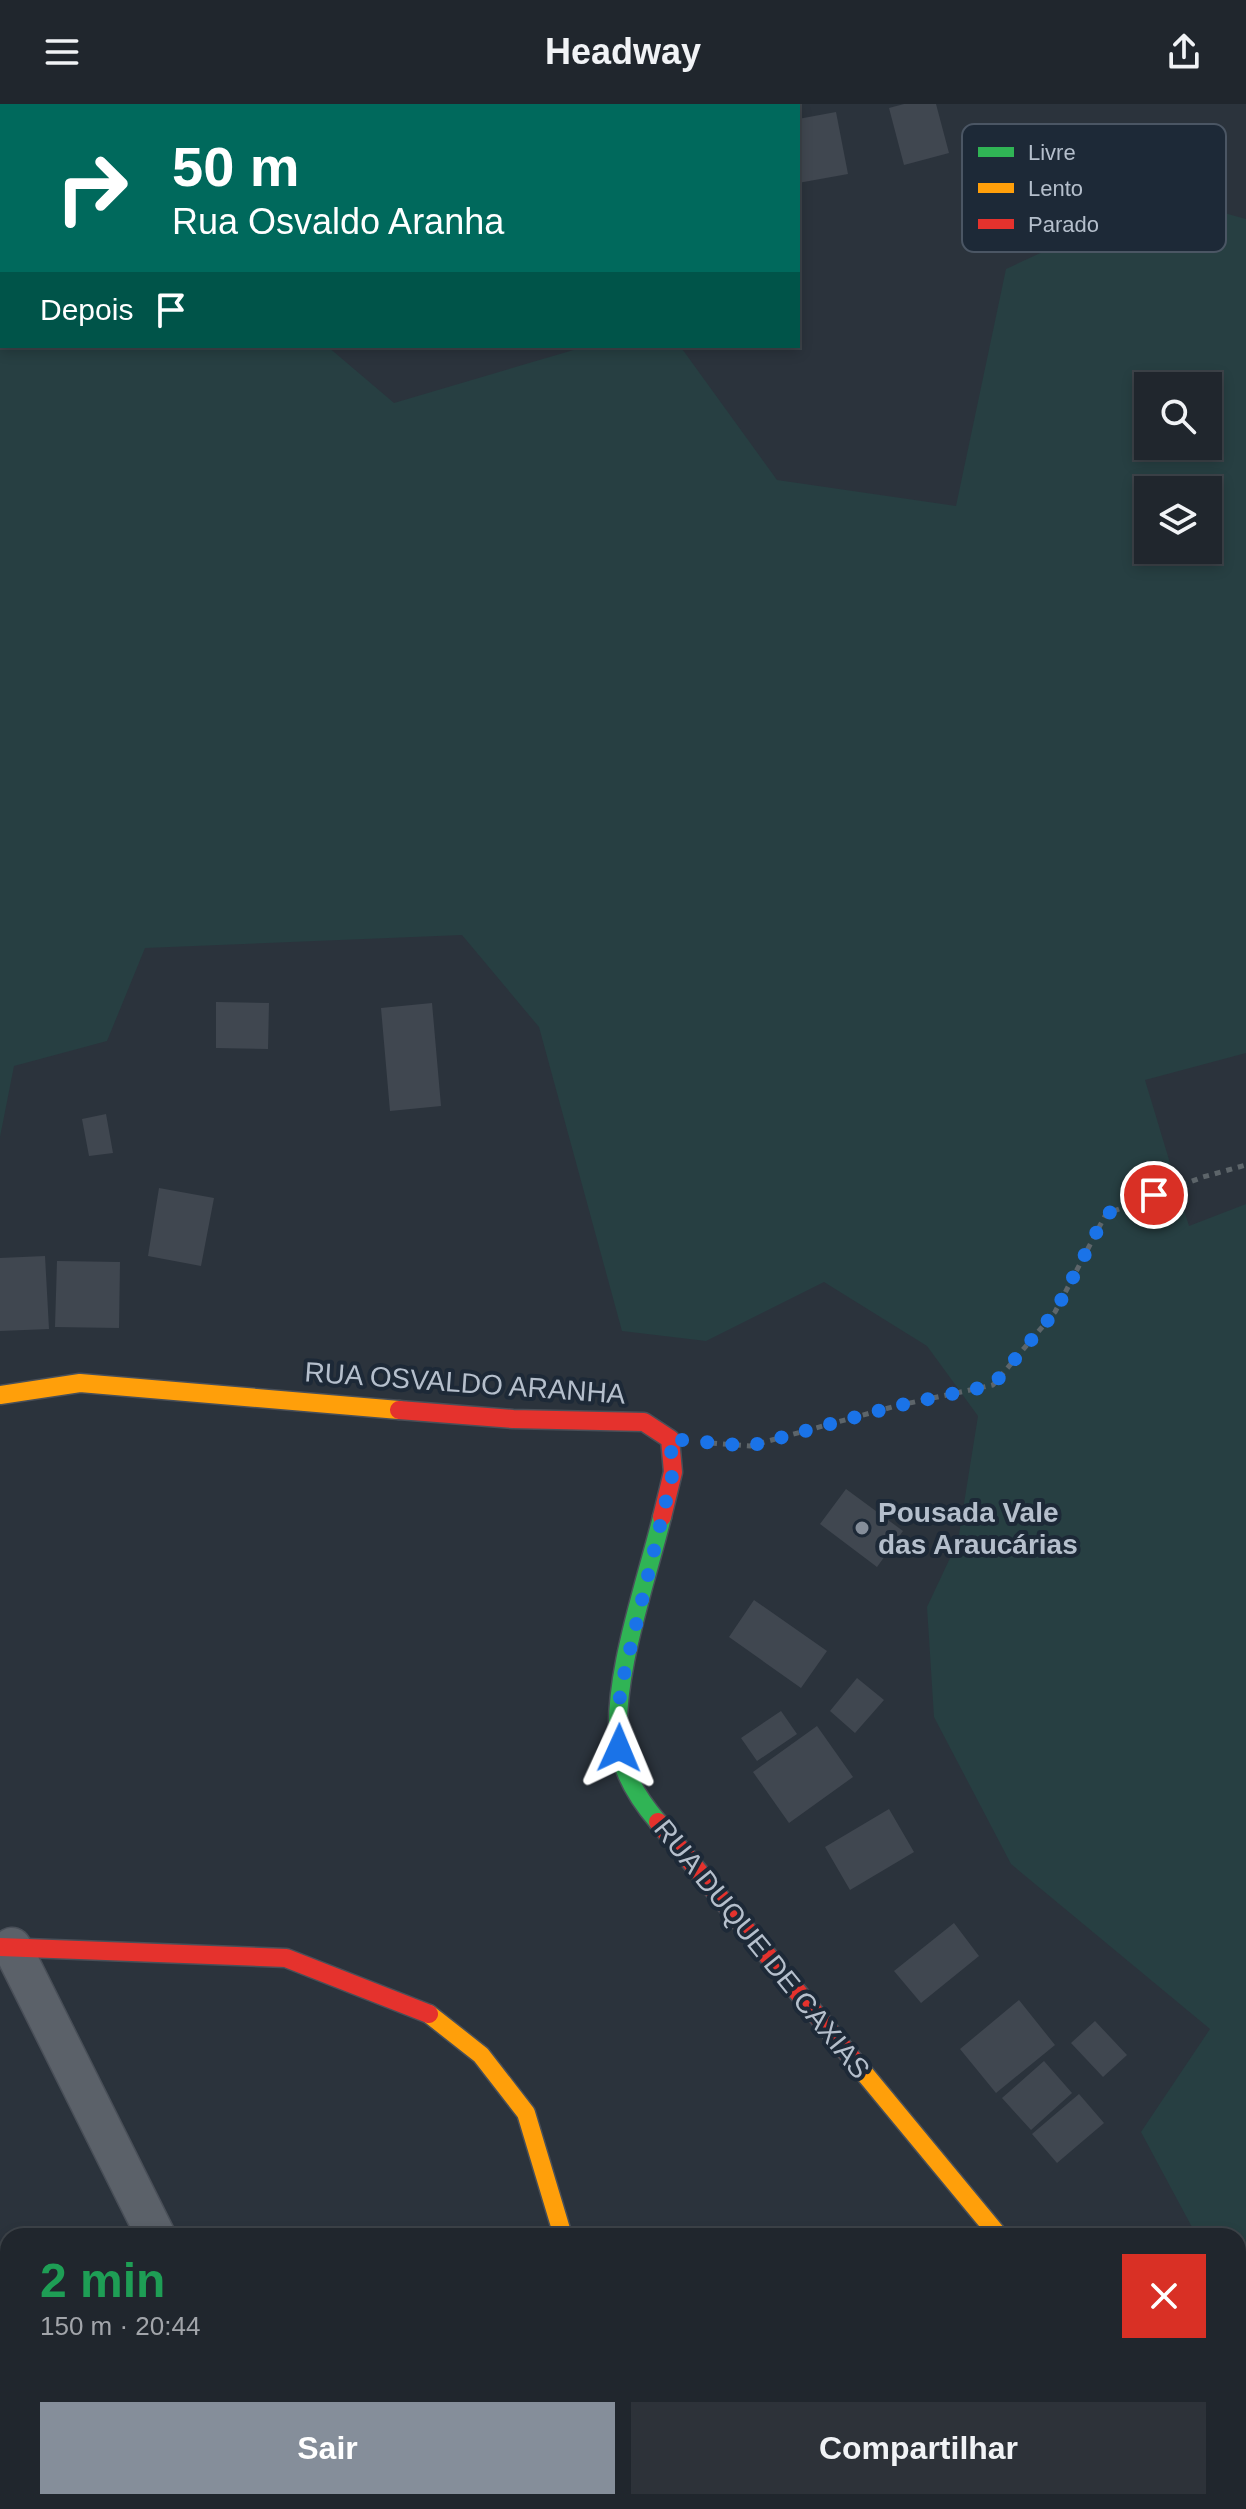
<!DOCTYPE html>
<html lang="pt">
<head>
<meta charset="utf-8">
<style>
  body { margin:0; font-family:Helvetica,sans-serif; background:#2d3239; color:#f1f3f6; height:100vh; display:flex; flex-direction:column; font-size:30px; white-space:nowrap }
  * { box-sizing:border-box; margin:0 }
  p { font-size:26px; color:#a2a5aa }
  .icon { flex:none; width:44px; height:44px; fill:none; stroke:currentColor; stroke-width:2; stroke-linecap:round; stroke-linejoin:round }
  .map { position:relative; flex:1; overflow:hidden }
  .drawer { position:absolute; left:0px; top:2124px; width:1246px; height:282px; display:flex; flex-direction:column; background:#20262d; border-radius:24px 24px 0 0; box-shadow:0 4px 12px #0003,0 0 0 2px #3d4349 }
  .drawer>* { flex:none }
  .guide { position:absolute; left:0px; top:0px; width:800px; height:244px; box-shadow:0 4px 12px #0003,0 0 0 2px #3d4349; background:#00695c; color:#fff; overflow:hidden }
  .tools { position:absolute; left:1134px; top:268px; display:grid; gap:16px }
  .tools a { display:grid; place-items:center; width:88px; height:88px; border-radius:0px; background:#20262d; box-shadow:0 4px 12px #0003,0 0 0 2px #3d4349; font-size:40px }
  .pin { position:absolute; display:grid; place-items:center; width:68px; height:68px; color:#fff; margin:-34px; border:4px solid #fff; border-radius:50%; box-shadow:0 2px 8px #0007 }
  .me { position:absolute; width:88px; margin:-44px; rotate:1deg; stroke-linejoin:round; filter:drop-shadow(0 0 6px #0008) }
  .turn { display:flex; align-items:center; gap:28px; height:168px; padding:0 40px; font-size:36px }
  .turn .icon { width:104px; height:104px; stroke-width:2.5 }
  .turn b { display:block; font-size:56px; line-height:68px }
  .then { display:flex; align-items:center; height:76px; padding:0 40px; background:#0003; gap:16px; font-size:30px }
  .round { display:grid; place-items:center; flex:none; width:84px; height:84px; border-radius:0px; background:#2d3239 }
  .head { display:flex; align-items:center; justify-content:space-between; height:136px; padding:0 40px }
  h1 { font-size:48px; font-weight:600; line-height:60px; color:#1e9e55 }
  .primary-button { display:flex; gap:16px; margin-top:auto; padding:16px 40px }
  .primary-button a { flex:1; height:92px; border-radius:0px; background:#858e9a; color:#fff; font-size:32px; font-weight:600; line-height:92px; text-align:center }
  .primary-button a+a { background:#2d3239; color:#f1f3f6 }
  header { display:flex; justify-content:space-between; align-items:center; height:104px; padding:0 40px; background:#20262d; font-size:36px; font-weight:600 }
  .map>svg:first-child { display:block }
</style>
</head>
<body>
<header><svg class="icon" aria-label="menu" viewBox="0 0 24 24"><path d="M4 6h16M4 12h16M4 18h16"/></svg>Headway<svg class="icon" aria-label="share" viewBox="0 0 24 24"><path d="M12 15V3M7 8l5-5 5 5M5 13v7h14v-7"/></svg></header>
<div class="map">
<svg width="1246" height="2405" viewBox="0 0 1246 2405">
  <rect width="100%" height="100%" fill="#2b333c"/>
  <path fill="#273f42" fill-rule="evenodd" d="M1163,92L1246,115V949L1145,976L1189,1122L1246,1100V2150L1238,2146V2132H1207L1193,2125L1141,2028L1210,1925L1011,1760L934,1613L927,1503L958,1437L978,1312L927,1242L824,1178L706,1237L622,1227L539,923L462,831L145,844L107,937L14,962L0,1033V132L2,242H327L394,299L587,242H680L777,376L956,402L1006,165ZM1148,282H1208V342H1148ZM1148,386H1208V446H1148Z"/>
  <path fill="#404750" d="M904,0H936L949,49L904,61L889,4Z
    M836,8L848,70L798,79V15Z
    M216,898L269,899L268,945L216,944Z
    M432,899L441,1002L390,1007L381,904Z
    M106,1010L113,1049L89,1052L82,1015Z
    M159,1084L214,1094L201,1162L148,1152Z
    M45,1152L49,1225L0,1227V1154Z
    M57,1157L120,1158L119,1224L55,1223Z
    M846,1385L903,1427L877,1463L820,1420Z
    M754,1496L827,1547L801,1584L729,1533Z
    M857,1574L884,1596L855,1629L830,1607Z
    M781,1607L797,1630L757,1657L741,1634Z
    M817,1622L853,1673L789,1719L753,1668Z
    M889,1705L914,1748L850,1786L825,1743Z
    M954,1819L979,1852L921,1899L894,1867Z
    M1019,1896L1055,1941L996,1989L960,1945Z
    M1095,1917L1127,1951L1103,1973L1071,1939Z
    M1044,1957L1072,1989L1031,2026L1002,1994Z
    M1079,1990L1104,2019L1057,2059L1032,2030Z"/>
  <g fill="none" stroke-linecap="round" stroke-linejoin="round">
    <defs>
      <path id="street" d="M494,0V2
        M12,1843L156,2132
        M1238,2361L1246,2368
        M299,2398L305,2405
        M733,2398L743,2405
        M458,2405V2398"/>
      <path id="fast" d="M658,1718C640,1697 623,1671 619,1643C611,1576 646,1479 662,1413"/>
      <path id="slow" d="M0,1291L80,1279L399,1306
        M429,1910L481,1951L526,2009L563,2132
        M860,1964L999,2132"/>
      <path id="jam" d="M399,1306L513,1315L644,1318L670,1335L673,1368L662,1413
        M658,1718L860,1964
        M0,1843L286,1854L429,1910"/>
    </defs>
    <use href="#street" stroke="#494f58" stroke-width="41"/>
    <use href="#fast" stroke="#494f58" stroke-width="21"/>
    <use href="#slow" stroke="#494f58" stroke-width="21"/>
    <use href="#jam" stroke="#494f58" stroke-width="21"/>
    <path stroke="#5d656a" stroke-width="5" stroke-dasharray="6 6" stroke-linecap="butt" d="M711,1339L750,1342L896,1302L993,1281L1055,1208L1106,1110L1203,1073L1246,1061"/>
    <use href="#street" stroke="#5b6169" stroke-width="38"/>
    <use href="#fast" stroke="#30b455" stroke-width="18"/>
    <use href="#slow" stroke="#ff9f0a" stroke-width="18"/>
    <use href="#jam" stroke="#e5322d" stroke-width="18"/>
  </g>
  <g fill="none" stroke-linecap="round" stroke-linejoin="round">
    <path stroke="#1a73e8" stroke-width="14" stroke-dasharray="0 25.2" d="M619,1644L620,1587L673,1368L670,1335L750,1342L896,1302L993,1281L1055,1208L1106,1110L1154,1091"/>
  </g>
  <circle fill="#858e9a" stroke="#1d2937" stroke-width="3" cx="862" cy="1424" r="8"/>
  <g text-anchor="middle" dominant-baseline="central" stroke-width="8" stroke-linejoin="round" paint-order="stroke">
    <g font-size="28" fill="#b5bfcc" stroke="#1d2937">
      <text transform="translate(465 1279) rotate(4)">RUA OSVALDO ARANHA</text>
      <text transform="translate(762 1845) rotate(51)">RUA DUQUE DE CAXIAS</text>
    </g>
    <g font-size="28" font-weight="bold" fill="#b5bfcc" stroke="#1d2937" text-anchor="start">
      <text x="878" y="1408">Pousada Vale<tspan x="878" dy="32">das Araucárias</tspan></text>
    </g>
  </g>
  <rect x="962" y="20" width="264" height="128" rx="12" fill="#1d2937" stroke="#4b5664" stroke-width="2"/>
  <rect x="978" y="43" width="36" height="10" fill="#30b455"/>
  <rect x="978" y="79" width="36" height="10" fill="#ff9f0a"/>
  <rect x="978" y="115" width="36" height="10" fill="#e5322d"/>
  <g font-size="22" fill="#b5bfcc">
    <text x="1028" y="56">Livre</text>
    <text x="1028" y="92">Lento</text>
    <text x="1028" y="128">Parado</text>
  </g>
</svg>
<div class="tools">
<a><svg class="icon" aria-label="search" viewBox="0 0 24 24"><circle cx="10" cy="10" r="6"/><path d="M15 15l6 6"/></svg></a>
<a><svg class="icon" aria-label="layers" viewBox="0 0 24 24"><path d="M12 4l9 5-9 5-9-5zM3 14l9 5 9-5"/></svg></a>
</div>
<div class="pin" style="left:1154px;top:1091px;background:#d93025"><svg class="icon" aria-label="arrive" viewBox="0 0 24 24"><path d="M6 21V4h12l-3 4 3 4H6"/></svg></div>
<svg class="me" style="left:619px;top:1644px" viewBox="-20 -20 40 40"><path d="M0-17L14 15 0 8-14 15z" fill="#1a73e8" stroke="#fff" stroke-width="4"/></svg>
<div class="guide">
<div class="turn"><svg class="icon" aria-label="right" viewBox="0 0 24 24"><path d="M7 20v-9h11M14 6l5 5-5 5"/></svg><div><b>50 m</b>Rua Osvaldo Aranha</div></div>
<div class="then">Depois<svg class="icon" aria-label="arrive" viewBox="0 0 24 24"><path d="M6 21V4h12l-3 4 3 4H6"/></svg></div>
</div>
<section class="drawer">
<div class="head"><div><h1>2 min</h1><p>150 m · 20:44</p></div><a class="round" style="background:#d93025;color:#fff"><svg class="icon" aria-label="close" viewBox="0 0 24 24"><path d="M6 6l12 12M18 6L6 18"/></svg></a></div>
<div class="primary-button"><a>Sair</a><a>Compartilhar</a></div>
</section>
</div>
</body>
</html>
